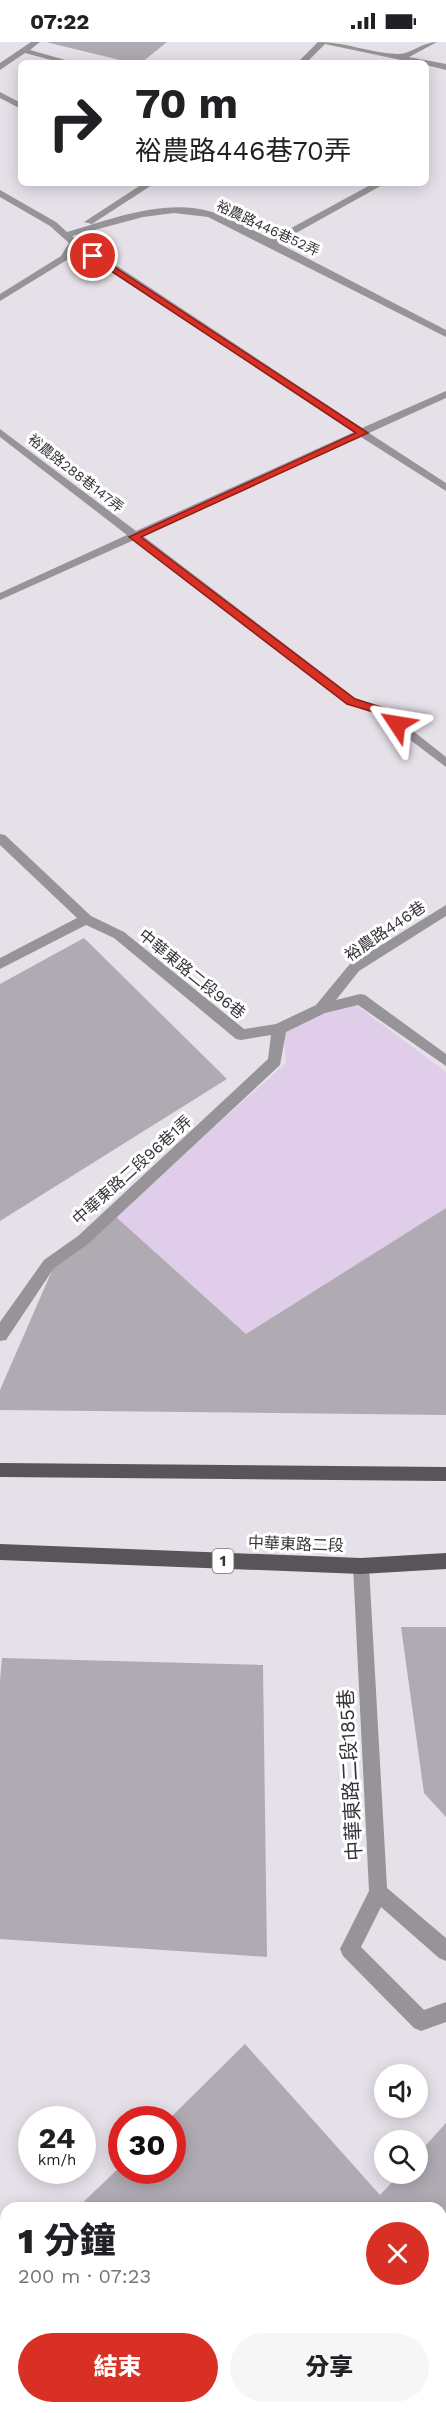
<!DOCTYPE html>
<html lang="zh-TW">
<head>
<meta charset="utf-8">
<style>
  body { margin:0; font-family:"Work Sans","Noto Sans TC",sans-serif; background:#f6f6f6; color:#202124; height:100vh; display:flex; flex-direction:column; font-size:22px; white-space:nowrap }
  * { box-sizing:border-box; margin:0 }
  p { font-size:20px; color:#757577 }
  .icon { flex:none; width:33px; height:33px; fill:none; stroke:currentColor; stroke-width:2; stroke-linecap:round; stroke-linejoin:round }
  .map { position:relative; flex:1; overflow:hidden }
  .details { position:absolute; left:0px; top:2160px; width:447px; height:212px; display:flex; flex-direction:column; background:#fff; border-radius:18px 18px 0 0; box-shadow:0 3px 15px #0003 }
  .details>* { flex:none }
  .hud { position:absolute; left:18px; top:18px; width:411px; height:126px; border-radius:9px; box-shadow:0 3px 15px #0003; background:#fff; color:#202124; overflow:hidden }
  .fabs { position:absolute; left:374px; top:2022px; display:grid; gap:12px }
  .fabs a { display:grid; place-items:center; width:54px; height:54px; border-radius:50%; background:#fff; box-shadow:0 3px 15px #0003; font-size:30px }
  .speed { position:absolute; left:18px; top:2064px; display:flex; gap:12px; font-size:30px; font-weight:700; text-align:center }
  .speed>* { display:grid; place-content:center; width:78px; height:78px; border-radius:50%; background:#fff; box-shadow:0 3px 15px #0003; line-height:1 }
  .speed small { font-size:15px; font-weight:400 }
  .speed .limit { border:9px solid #d22; background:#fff; color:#111 }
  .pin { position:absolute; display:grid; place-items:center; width:51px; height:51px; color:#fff; margin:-26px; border:3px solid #fff; border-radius:50%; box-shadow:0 2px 6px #0007 }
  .me { position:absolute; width:66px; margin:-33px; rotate:303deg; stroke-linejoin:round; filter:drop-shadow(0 0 4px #0008) }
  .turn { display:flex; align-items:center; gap:21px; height:126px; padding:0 18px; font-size:27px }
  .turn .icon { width:78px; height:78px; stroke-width:2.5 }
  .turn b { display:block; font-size:42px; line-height:51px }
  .round { display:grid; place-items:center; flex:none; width:63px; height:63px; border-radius:32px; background:#f6f6f6 }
  .summary { display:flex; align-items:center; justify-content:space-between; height:102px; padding:0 18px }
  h1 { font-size:36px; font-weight:800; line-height:45px }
  .action { display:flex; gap:12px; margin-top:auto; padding:12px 18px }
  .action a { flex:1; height:69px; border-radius:36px; background:#d93025; color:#fff; font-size:24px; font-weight:800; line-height:69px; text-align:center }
  .action a+a { background:#f6f6f6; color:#202124 }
  .status { display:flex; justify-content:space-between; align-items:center; height:42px; padding:0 30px; background:#fff; direction:ltr }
  .status svg { height:16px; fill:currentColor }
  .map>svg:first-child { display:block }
</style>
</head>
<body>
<div class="status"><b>07:22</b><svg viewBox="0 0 49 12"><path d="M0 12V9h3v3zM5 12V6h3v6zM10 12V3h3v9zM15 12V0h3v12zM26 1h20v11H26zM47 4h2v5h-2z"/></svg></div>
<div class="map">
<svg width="446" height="2371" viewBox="0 0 446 2371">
  <rect width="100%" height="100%" fill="#e6e0e9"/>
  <path fill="#e0cde9" d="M356,963L446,1030V1166L246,1292L115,1174L286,1021L283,988L322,971Z"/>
  <path fill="#b0aab3" d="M46,0H167L141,21H132Z
    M84,896L227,1037L0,1179V942Z
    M446,1166V1373L0,1368V1348L54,1224L115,1174L246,1292Z
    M401,1585H446V1775L424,1751Z
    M2,1616L263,1623L267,1915L0,1897V1639Z
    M245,2002L380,2153L400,2132H417V2113L446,2081V2371H427L423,2366H441V2166H77L122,2123V2128H172V2078H168Z"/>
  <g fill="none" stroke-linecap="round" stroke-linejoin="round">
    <path fill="#969498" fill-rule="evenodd" d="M31,0H40L30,8L76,21H62L25,11L0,28V21Z
      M318,0C346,0 371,11 397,12C410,13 422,0 437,0L409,15L446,22V28L426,23V21H415L325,2L306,21H297Z
      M0,50L21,61V67L0,56Z
      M144,141H155L92,182L84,180Z
      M374,141H386L278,201L446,288V295L208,175L174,171L143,175L72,194L362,386L446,349V356L369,391L446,441V449L361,395L143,494L355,656L384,666L446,715V725L376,672L347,662L134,498L0,558V551L127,493L0,395V387L136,489L354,390L75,206L67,218L0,259V252L61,214L69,201L50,184L0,155V148L56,180L67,190C113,177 164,156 212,170C232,175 252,188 271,197Z
      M0,792L5,793L91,874L124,890L244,987L276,982L316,963L349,923L446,863V874L359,929L336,958L360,952L365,953L446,1012V1024L358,963L325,971L286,990L280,1023L88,1202L54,1226L6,1298L0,1299V1280L44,1218L78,1194L268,1017L271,993L241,998L236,997L114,896L86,883L0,927V916L77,876L0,803Z
      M361,1516L367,1519L369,1524L387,1846L446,1896V1919L439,1916L381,1865L361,1905L424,1968L446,1960V1980L421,1989L414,1986L343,1914L340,1907L369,1849L353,1524L355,1519Z"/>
    <path fill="#58545a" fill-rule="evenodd" d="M0,1421L446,1425V1439L0,1435Z
      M0,1502L361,1516L446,1511V1527L361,1532L0,1518Z"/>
  </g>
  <path fill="#d93025" stroke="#8d1f18" stroke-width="1.5" d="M93,211L368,391L141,495L355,657L384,666L401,680V685H393L377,671L347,662L129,495L356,391L90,215V212Z"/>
  <g text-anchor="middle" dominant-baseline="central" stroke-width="6" stroke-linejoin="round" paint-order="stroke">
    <g font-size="14" fill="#373538" stroke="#fff">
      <text transform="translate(268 186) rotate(25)">裕農路446巷52弄</text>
      <text transform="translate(76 431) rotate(38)">裕農路288巷147弄</text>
    </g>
    <rect fill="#fff" stroke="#737274" stroke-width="1.5" x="212.5" y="1507" width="21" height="24" rx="4.5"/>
    <g font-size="15" font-weight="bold" fill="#373538">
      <text x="223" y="1519">1</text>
    </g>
    <g font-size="16" fill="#373538" stroke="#fff">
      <text transform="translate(385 889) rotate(-34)">裕農路446巷</text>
      <text transform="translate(192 932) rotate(39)">中華東路二段96巷</text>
      <text transform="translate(132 1128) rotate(-42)">中華東路二段96巷1弄</text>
      <text transform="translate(296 1502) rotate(2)">中華東路二段</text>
    </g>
    <g font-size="20" fill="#373538" stroke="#fff">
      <text transform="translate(350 1733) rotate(-93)">中華東路二段185巷</text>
    </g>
  </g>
</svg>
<div class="fabs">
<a><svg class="icon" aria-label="sound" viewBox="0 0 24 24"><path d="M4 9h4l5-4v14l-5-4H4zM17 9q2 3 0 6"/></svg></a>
<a><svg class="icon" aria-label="search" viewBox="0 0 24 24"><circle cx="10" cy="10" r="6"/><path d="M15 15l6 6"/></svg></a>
</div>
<div class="speed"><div>24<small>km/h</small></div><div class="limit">30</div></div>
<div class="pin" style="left:93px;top:214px;background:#d93025"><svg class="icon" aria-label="arrive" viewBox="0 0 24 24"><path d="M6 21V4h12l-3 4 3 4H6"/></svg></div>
<svg class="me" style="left:397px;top:682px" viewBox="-20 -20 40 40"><path d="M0-17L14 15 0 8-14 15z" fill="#d93025" stroke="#fff" stroke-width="4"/></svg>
<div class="hud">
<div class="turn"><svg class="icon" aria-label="right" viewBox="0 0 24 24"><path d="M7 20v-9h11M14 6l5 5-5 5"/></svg><div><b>70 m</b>裕農路446巷70弄</div></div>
</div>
<section class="details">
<div class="summary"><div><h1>1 分鐘</h1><p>200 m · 07:23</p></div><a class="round" style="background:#d93025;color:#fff"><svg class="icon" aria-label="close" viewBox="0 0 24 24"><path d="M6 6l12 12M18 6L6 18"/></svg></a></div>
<div class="action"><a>結束</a><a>分享</a></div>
</section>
</div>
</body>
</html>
